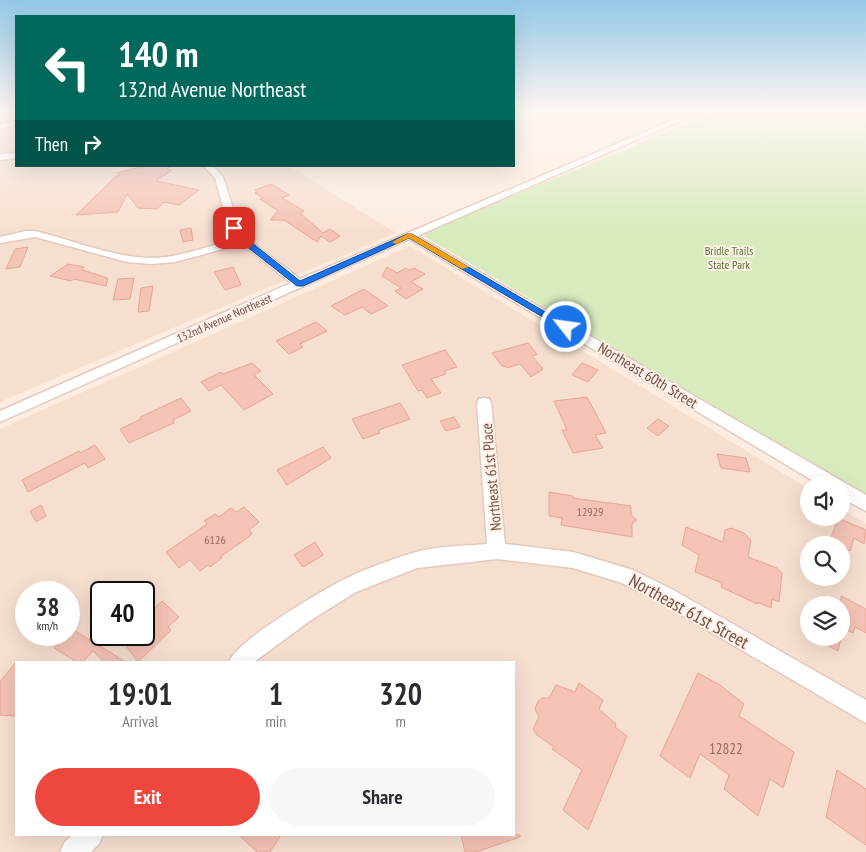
<!DOCTYPE html>
<html lang="en">
<head>
<meta charset="utf-8">
<style>
  body { margin:0; font-family:"PT Sans Narrow",sans-serif; background:#f7f7f7; color:#2b2b33; height:100vh; display:flex; flex-direction:column; font-size:19px; white-space:nowrap }
  * { box-sizing:border-box; margin:0 }
  p { font-size:16px; color:#7c7c81 }
  .icon { flex:none; width:28px; height:28px; fill:none; stroke:currentColor; stroke-width:2; stroke-linecap:round; stroke-linejoin:round }
  .map { position:relative; flex:1; overflow:hidden }
  .details { position:absolute; left:15px; top:661px; width:500px; height:175px; display:flex; flex-direction:column; background:#fff; border-radius:0px; box-shadow:0 5px 20px #0002 }
  .details>* { flex:none }
  .hud { position:absolute; left:15px; top:15px; width:500px; height:152px; border-radius:0px; box-shadow:0 5px 20px #0002; background:#00695c; color:#fff; overflow:hidden }
  .controls { position:absolute; left:800px; top:476px; display:grid; gap:10px }
  .controls a { display:grid; place-items:center; width:50px; height:50px; border-radius:50%; background:#fff; box-shadow:0 5px 20px #0002; font-size:25px }
  .speed { position:absolute; left:15px; top:581px; display:flex; gap:10px; font-size:25px; font-weight:700; text-align:center }
  .speed>* { display:grid; place-content:center; width:65px; height:65px; border-radius:50%; background:#fff; box-shadow:0 5px 20px #0002; line-height:1 }
  .speed small { font-size:12px; font-weight:400 }
  .speed .limit { border:2px solid #111; border-radius:8px; background:#fff; color:#111 }
  .pin { position:absolute; display:grid; place-items:center; width:42px; height:42px; color:#fff; margin:-21px; border-radius:10px; box-shadow:0 2px 8px #0006 }
  .me { position:absolute; width:55px; margin:-28px; rotate:300deg; stroke-linejoin:round; filter:drop-shadow(0 0 4px #0008) }
  .turn { display:flex; align-items:center; gap:18px; height:105px; padding:0 20px; font-size:22px }
  .turn .icon { width:65px; height:65px; stroke-width:2.5 }
  .turn b { display:block; font-size:35px; line-height:42px }
  .then { display:flex; align-items:center; height:48px; padding:0 20px; background:#0003; gap:10px; font-size:19px }
  .eta { display:flex; justify-content:space-evenly; align-items:center; height:85px; text-align:center }
  .eta b { font-size:30px; font-weight:700; line-height:35px }
  .primary-button { display:flex; gap:10px; margin-top:auto; padding:10px 20px }
  .primary-button a { flex:1; height:58px; border-radius:30px; background:#ee473d; color:#fff; font-size:20px; font-weight:700; line-height:58px; text-align:center }
  .primary-button a+a { background:#f7f7f7; color:#2b2b33 }
  .map>svg:first-child { display:block }
</style>
</head>
<body>
<div class="map">
<svg width="866" height="852" viewBox="0 0 866 852">
  <rect width="100%" height="100%" fill="#fdecdf"/>
  <path fill="#f7dfd0" fill-rule="evenodd" d="M0,112H16V166H289L396,233L0,402Z
    M410,246L809,489V518H841V509L866,524V852H0V429ZM809,545H841V578H809ZM26,592H69V635H26ZM101,592H144V635H101ZM809,605H841V638H809ZM16,662H514V835H16Z"/>
  <path fill="#d7ebbd" d="M717,112H866V496L424,236L427,231Z"/>
  <path fill="#f4c3b5" stroke="#e7a695" d="M151,166H171L167,169L172,170L156,181L199,190L179,205L164,202L157,209L138,208L127,194L118,212L76,215L116,176L120,175L117,173L136,168Z
    M271,184L289,195L282,198L304,211L300,213L323,233L330,229L340,236L330,242L321,236L317,242L284,220H270L278,211L260,199L263,198L255,193L258,192L255,190Z
    M191,228L193,240L183,242L180,230Z
    M28,247L20,267L6,269L15,249Z
    M68,264L84,267L82,270L108,278L106,286L74,279L71,281L50,276Z
    M233,267L241,285L225,290L214,272Z
    M387,267L397,273L406,268L409,270L414,268L425,274L411,282L423,289L406,299L395,291L401,288L382,276Z
    M134,278L130,299L113,300L118,279Z
    M153,286L149,311L138,312L141,288Z
    M364,289L388,306L371,314L362,307L345,315L331,306Z
    M316,322L327,331L300,344L303,347L289,354L276,341Z
    M528,343L537,354L532,356L543,369L531,377L520,364L507,368L505,366L503,367L492,353Z
    M445,350L457,367L444,371L446,374L431,379L441,393L427,398L422,390L418,391L402,365Z
    M252,363L261,371L254,375L273,394L244,410L221,385L209,391L201,382L221,372L223,374Z
    M582,363L598,370L588,382L572,375Z
    M587,397L606,433L595,435L603,448L573,453L562,430H567L554,401Z
    M181,398L191,411L173,420L174,423L129,443L120,429L141,419L140,417Z
    M400,403L410,419L379,430L380,433L363,439L352,419Z
    M454,417L460,427L446,431L440,421Z
    M658,419L669,426L658,436L647,428Z
    M95,445L105,459L88,468L85,463L28,492L22,480L79,451L80,453Z
    M323,447L331,458L287,485L277,470Z
    M717,454L746,458L750,472L721,468Z
    M549,492L573,496V498L631,506V515L637,520L632,524V537L561,525L562,518L549,516Z
    M41,505L46,516L36,522L30,511Z
    M244,507L259,522L249,530L252,533L250,536L220,557L222,558L210,567L208,565L200,571L190,560L179,568L166,552L207,524L204,521L215,514L219,517L231,508L236,512Z
    M838,518L866,530L864,544L854,538L850,551L841,547V545L830,541Z
    M686,527L723,542L725,530L731,528L744,533L751,540L748,557L777,568L782,573L779,602L772,599L771,608L757,602V604L721,587L722,583L695,572L699,555L682,545Z
    M315,542L323,555L303,567L294,555Z
    M841,596L866,609V633L855,627L853,633L841,627Z
    M162,601L179,617L168,627L171,630L138,662L118,635H144V618Z
    M72,629L98,645L126,662H104L93,651L83,662H77L54,648L69,635Z
    M813,638H841L838,651Z
    M16,662V716L0,715V682Z
    M698,673L720,685L744,704L739,716L794,752L783,788L770,779L758,816L724,789L729,775L700,754L690,778L660,756Z
    M579,683L603,700L599,709L616,724L615,727L627,736L588,830L563,810L582,770L552,749L554,747L537,735L533,729L539,717L535,709L538,701L542,698H549L556,685L575,692Z
    M837,770L866,789V845L826,817Z
    M239,835H281L270,852H257Z
    M461,835H520V837L476,852H465Z"/>
  <g fill="none" stroke-linecap="round" stroke-linejoin="round">
    <defs>
      <path id="minor" d="M691,112H700L417,236L866,495V511L841,498V485H820L409,239L0,422V411L291,283L245,246L238,245L175,262L151,264L127,262L35,237L0,243V237L26,231H35C72,240 111,257 150,258C178,258 206,247 232,240L215,178L204,166H213L223,177L243,240L252,242L300,279Z
        M16,121V125L0,129V125Z
        M0,154L16,153V158L0,160Z
        M484,398L489,399L491,403L505,544L573,552L633,570L675,591L866,700V723L661,603L622,583L573,568L497,559L417,568L356,592L311,620L254,662H229C235,642 319,592 341,581C360,571 395,558 416,552C437,546 465,546 487,544L477,403L479,399Z
        M72,835H103L99,844L91,852H60L64,843Z"/>
    </defs>
    <use href="#minor" stroke="#e3c9be" stroke-width="3"/>
    <use href="#minor" fill="#fff" fill-rule="evenodd"/>
  </g>
  <linearGradient id="sky" x2="0" y2="1"><stop stop-color="#93c8e7"/><stop offset="0.48" stop-color="#fef6f1"/><stop offset="1" stop-color="#fef6f1" stop-opacity="0"/></linearGradient>
  <rect width="866" height="231" fill="url(#sky)"/>
  <path fill="#1a73e8" stroke="#114b97" d="M232,226H237L242,240L251,242L300,281L407,234H412L571,327L570,329H563L409,238L303,286H297L246,246L235,244Z"/>
  <path fill="#f59e0b" d="M407,234H412L469,267L462,269L409,238L396,244L392,242Z"/>
  <g text-anchor="middle" dominant-baseline="central" stroke-width="4" stroke-linejoin="round" paint-order="stroke">
    <g font-size="12" fill="#56753b" stroke="#fff1e6">
      <text x="729" y="250">Bridle Trails<tspan x="729" dy="14">State Park</tspan></text>
    </g>
    <g font-size="12" fill="#744e46" stroke="#fff1e6">
      <text transform="translate(224 318) rotate(-24)">132nd Avenue Northeast</text>
    </g>
    <g font-size="12" fill="#946b62">
      <text x="590" y="511">12929</text>
      <text x="215" y="539">6126</text>
    </g>
    <g font-size="15" fill="#744e46" stroke="#fff1e6">
      <text transform="translate(648 375) rotate(31)">Northeast 60th Street</text>
      <text transform="translate(491 477) rotate(-95)">Northeast 61st Place</text>
    </g>
    <g font-size="15" fill="#946b62">
      <text x="726" y="748">12822</text>
    </g>
    <g font-size="18" fill="#744e46" stroke="#fff1e6">
      <text transform="translate(689 611) rotate(29)">Northeast 61st Street</text>
    </g>
  </g>
</svg>
<div class="controls">
<a><svg class="icon" aria-label="sound" viewBox="0 0 24 24"><path d="M4 9h4l5-4v14l-5-4H4zM17 9q2 3 0 6"/></svg></a>
<a><svg class="icon" aria-label="search" viewBox="0 0 24 24"><circle cx="10" cy="10" r="6"/><path d="M15 15l6 6"/></svg></a>
<a><svg class="icon" aria-label="layers" viewBox="0 0 24 24"><path d="M12 4l9 5-9 5-9-5zM3 14l9 5 9-5"/></svg></a>
</div>
<div class="speed"><div>38<small>km/h</small></div><div class="limit">40</div></div>
<div class="pin" style="left:234px;top:228px;background:#d93025"><svg class="icon" aria-label="arrive" viewBox="0 0 24 24"><path d="M6 21V4h12l-3 4 3 4H6"/></svg></div>
<svg class="me" style="left:566px;top:327px" viewBox="-20 -20 40 40"><circle r="17" fill="#1a73e8" stroke="#fff" stroke-width="3"/><path d="M0-11L8 9 0 5-8 9z" fill="#fff"/></svg>
<div class="hud">
<div class="turn"><svg class="icon" aria-label="left" viewBox="0 0 24 24"><path d="M17 20v-9H6M10 6l-5 5 5 5"/></svg><div><b>140 m</b>132nd Avenue Northeast</div></div>
<div class="then">Then<svg class="icon" aria-label="right" viewBox="0 0 24 24"><path d="M7 20v-9h11M14 6l5 5-5 5"/></svg></div>
</div>
<section class="details">
<div class="eta">
<div><b>19:01</b><p>Arrival</p></div>
<div><b>1</b><p>min</p></div>
<div><b>320</b><p>m</p></div>
</div>
<div class="primary-button"><a>Exit</a><a>Share</a></div>
</section>
</div>
</body>
</html>
